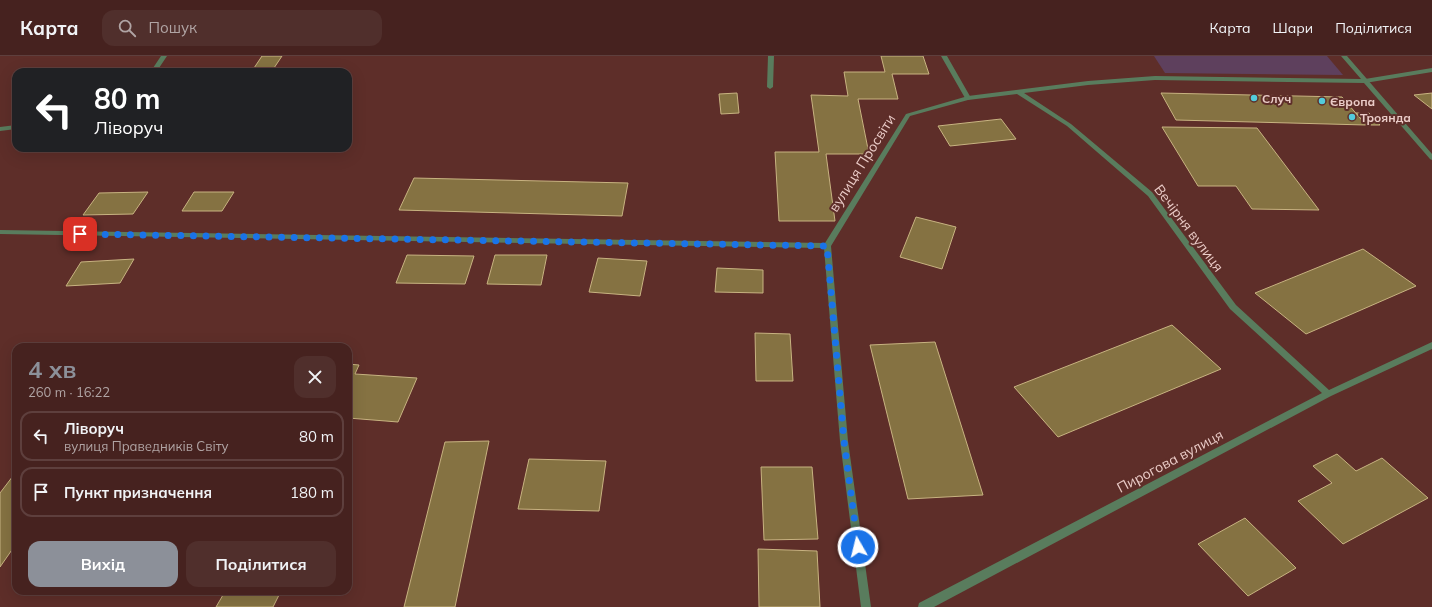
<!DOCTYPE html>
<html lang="uk">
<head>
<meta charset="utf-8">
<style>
  body { margin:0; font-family:Mulish,sans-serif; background:#502f2c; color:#f1f3f6; height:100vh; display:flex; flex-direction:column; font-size:15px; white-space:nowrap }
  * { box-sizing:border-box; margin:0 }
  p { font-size:13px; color:#b0a4a4 }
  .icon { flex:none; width:22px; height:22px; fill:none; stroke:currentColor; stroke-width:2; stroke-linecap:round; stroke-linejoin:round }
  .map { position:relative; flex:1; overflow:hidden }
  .details { position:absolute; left:12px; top:287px; width:340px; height:252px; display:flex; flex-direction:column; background:#46221f; border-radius:12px; box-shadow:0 4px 16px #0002,0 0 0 1px #5e3f3d }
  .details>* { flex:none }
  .top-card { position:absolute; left:12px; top:12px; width:340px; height:84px; border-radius:12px; box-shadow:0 4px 16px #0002,0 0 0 1px #5e3f3d; background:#202124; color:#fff; overflow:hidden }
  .pin { position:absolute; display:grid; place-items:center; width:34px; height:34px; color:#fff; margin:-17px; border-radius:8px; box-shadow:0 2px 6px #0006 }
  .me { position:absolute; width:44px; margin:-22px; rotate:352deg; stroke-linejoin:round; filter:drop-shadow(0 0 3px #0008) }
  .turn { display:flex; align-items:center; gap:14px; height:84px; padding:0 16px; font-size:18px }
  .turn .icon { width:52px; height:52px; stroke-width:2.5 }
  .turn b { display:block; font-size:28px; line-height:34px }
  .round { display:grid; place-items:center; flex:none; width:42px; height:42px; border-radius:12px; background:#502f2c }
  .head { display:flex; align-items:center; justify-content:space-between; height:68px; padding:0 16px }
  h1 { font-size:24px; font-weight:700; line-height:30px; color:#8c9099 }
  .button { display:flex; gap:8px; margin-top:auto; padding:8px 16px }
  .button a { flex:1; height:46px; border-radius:12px; background:#8c9099; color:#fff; font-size:16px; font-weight:700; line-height:46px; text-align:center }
  .button a+a { background:#502f2c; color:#f1f3f6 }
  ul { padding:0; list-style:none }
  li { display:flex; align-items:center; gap:12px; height:50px; margin:0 8px 6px; padding:0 8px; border:2px solid #5e3f3d; border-radius:12px }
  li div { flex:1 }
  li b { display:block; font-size:15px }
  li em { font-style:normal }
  header { display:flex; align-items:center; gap:24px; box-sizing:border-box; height:56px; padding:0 20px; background:#46221f; border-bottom:1px solid #5e3f3d }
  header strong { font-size:19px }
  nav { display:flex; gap:22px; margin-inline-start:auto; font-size:14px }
  .search { width:280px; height:36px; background:#502f2c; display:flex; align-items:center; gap:10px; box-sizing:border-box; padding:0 14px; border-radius:12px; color:#b0a4a4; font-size:15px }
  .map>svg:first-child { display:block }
</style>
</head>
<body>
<header>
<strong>Карта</strong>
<div class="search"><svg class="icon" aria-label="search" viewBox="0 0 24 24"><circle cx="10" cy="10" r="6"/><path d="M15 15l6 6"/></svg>Пошук</div>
<nav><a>Карта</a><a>Шари</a><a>Поділитися</a></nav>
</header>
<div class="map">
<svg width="1432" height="551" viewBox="0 0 1432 551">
  <rect width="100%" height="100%" fill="#5e2e29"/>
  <path fill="#5e405d" d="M1154,0H1327L1343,19L1165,17Z"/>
  <path fill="#857242" stroke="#c8b381" d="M262,0H282L272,15H252Z
    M881,0H923L929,18H892L898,43H858L869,98H826L835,165H779L775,96H819L811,39L848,40L844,16H885Z
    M737,37L739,57L721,58L719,38Z
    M1161,37L1342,41L1366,69L1176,64Z
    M1432,37V53L1414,39Z
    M1356,57H1369L1380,69H1366Z
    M1001,63L1016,83L950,90L938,70Z
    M1162,71L1257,72L1319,154L1252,153L1236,130H1198Z
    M414,122L628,127L622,160L399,154Z
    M148,136L133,158L83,159L99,137Z
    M194,136H234L222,155H182Z
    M916,161L956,171L942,213L900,201Z
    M1363,193L1416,230L1306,278L1255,237Z
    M407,199L474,200L465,228L396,227Z
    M495,199H547L541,229L487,228Z
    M598,202L647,205L640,240L589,236Z
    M134,203L120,227L66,230L81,206Z
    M717,212L763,214V237L715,236Z
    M1172,269L1221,313L1058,381L1014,331Z
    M755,277L790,278L793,325H756Z
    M935,286L983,439L908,443L870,289Z
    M348,308L359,309L355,318L417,322L398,366L348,362Z
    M489,385L455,551H404L445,386Z
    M1337,398L1356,415L1382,402L1428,442L1343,488L1298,445L1332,427L1313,410Z
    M529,403L606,405L599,455L518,453Z
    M761,411H812L818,483L764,484Z
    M16,416V488L0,511V437Z
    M1245,462L1296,512L1248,540L1198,488Z
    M758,493L817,495L820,551H759Z
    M205,535H281L273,551H216L223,539L204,537Z"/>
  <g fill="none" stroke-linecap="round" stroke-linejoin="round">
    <path fill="#597c5d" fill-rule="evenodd" d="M161,0H167L157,15L127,16L130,14L153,12Z
      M768,0H774L773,31L770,33L767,31Z
      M941,0H947L971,42L970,43L968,44L965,42Z
      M1432,12V16L1365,27L1362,25L1365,23Z
      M16,69V73L0,75V71Z"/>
    <path fill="#597c5d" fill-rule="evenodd" d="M1341,0H1347L1432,98V104L1430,103L1364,27L1155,24L1088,29L1024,37L1071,68L1152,136L1236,249L1329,334L1432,286V293L1331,340L934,551H918L919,547L1322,337L1230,253L1148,140L1067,70L1017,38L968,44L910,60L831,190L848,385L871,551H861L840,385L824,192L0,178V174L825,187L906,58L968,40L1088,25L1155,20L1361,23Z"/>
  </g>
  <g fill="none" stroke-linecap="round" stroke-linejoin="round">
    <path stroke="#1a73e8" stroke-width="7" stroke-dasharray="0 12.6" d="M80,178L827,190L844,385L858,491"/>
  </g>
  <g fill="#53cbdb" stroke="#5e2e29" stroke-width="1.5">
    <circle cx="1254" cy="42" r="4"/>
    <circle cx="1322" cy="45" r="4"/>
    <circle cx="1352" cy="61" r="4"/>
  </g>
  <g text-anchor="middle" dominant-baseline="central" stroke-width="4" stroke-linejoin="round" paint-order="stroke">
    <g font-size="12" font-weight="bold" fill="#ebccc8" stroke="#5e2e29" text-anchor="start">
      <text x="1262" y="42">Случ</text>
      <text x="1330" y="45">Європа</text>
      <text x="1360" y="61">Троянда</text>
    </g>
    <g font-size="14" fill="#ebccc8" stroke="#5e2e29">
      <text transform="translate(862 107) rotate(-58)">вулиця Просвіти</text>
      <text transform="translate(1189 172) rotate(53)">Вечірня вулиця</text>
      <text transform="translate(1170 405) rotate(-28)">Пирогова вулиця</text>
    </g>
  </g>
</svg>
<div class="pin" style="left:80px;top:178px;background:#d93025"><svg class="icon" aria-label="arrive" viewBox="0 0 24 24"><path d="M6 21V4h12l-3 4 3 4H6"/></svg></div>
<svg class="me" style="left:858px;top:491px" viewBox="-20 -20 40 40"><circle r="17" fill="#1a73e8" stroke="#fff" stroke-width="3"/><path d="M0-11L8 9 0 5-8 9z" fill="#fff"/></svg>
<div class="top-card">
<div class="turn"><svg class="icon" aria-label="left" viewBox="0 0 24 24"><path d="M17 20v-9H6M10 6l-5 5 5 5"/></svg><div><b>80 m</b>Ліворуч</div></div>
</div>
<section class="details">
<div class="head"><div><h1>4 хв</h1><p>260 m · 16:22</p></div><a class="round"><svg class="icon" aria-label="close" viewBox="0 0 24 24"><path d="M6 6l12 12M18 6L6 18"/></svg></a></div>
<ul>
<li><svg class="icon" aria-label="left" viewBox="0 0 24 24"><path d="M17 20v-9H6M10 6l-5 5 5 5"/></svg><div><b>Ліворуч</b><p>вулиця Праведників Світу</p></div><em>80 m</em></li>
<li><svg class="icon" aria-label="arrive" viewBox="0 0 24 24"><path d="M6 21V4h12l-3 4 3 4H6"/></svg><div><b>Пункт призначення</b></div><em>180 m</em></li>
</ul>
<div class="button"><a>Вихід</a><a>Поділитися</a></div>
</section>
</div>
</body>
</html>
